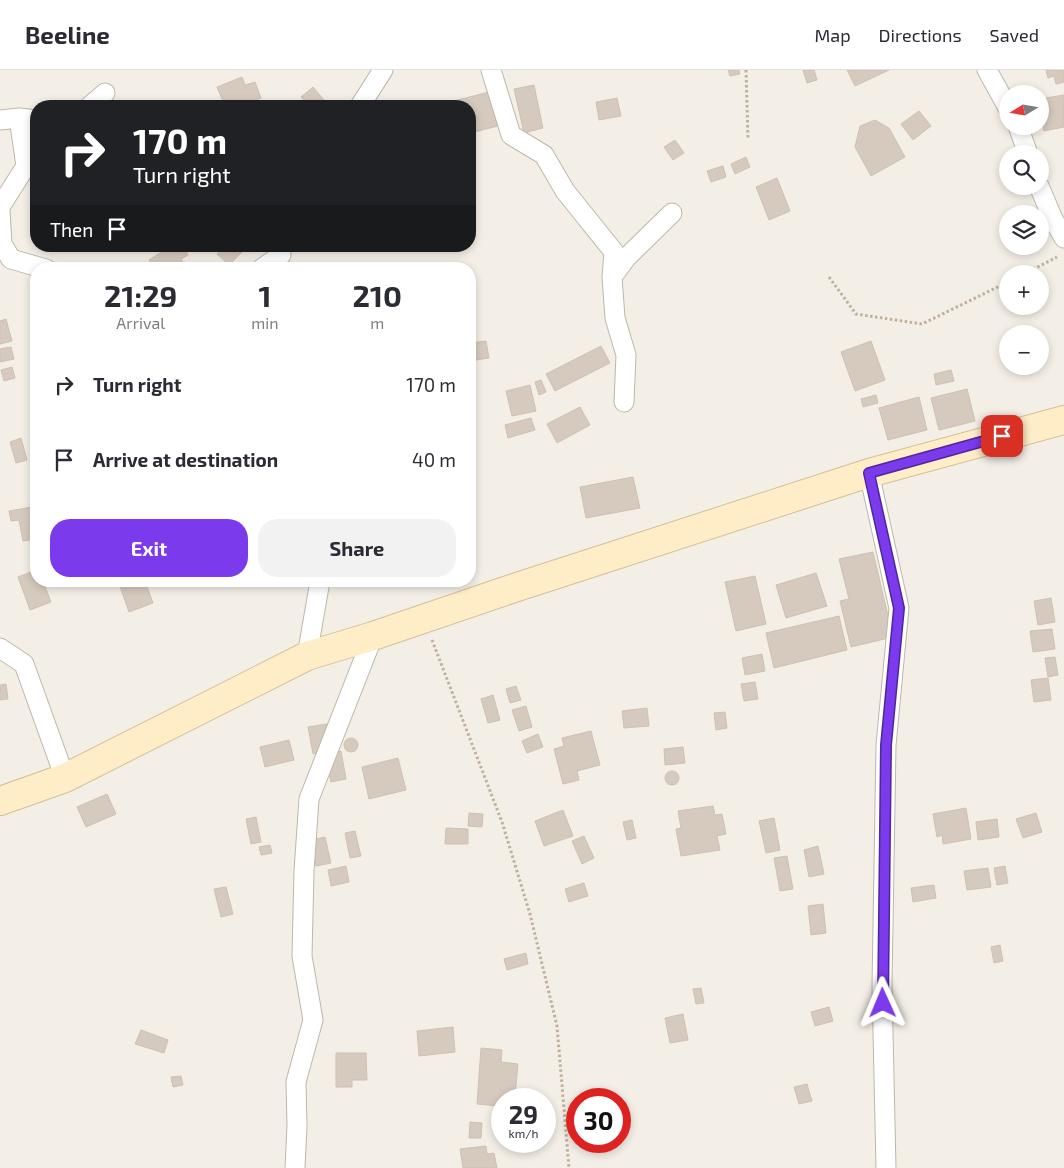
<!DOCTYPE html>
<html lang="en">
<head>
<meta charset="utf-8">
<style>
  body { margin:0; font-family:"Exo 2",sans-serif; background:#f2f2f3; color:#2b2b33; height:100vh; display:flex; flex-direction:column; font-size:19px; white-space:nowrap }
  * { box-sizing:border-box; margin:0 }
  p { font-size:16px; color:#7c7c81 }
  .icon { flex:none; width:28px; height:28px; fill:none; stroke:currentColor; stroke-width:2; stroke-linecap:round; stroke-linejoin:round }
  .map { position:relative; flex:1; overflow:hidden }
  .details { position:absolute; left:30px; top:192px; width:446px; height:325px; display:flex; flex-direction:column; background:#fff; border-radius:20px; box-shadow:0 2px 8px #0003 }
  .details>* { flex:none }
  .guide { position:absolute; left:30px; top:30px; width:446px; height:152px; border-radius:20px; box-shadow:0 2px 8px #0003; background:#202124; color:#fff; overflow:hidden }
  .needle { width:32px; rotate:259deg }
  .fabs { position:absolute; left:999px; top:15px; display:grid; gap:10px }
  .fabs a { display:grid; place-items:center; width:50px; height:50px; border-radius:50%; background:#fff; box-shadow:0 2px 8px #0003; font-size:25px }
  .speed { position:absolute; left:491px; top:1018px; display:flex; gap:10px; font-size:25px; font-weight:700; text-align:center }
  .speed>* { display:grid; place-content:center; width:65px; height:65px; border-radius:50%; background:#fff; box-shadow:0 2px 8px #0003; line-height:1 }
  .speed small { font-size:12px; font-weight:400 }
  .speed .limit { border:8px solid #d22; background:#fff; color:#111 }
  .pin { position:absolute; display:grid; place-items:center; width:42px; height:42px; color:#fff; margin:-21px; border-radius:10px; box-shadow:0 2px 8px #0006 }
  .me { position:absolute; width:55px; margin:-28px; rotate:359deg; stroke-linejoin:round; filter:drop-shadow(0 0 4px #0008) }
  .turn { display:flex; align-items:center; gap:18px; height:105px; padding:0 20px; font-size:22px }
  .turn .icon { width:65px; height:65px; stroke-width:2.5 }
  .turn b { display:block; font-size:35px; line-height:42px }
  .then { display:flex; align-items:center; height:48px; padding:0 20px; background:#0003; gap:10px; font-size:19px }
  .eta { display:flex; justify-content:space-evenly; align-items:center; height:85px; text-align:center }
  .eta b { font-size:30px; font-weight:700; line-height:35px }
  .action { display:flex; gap:10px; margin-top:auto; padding:10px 20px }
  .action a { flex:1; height:58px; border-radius:20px; background:#7c3aed; color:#fff; font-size:20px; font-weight:700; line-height:58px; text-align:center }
  .action a+a { background:#f2f2f3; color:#2b2b33 }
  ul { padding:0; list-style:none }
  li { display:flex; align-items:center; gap:15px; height:75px; padding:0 20px }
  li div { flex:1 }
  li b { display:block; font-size:19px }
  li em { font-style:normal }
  header { display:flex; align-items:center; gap:30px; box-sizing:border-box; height:70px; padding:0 25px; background:#fff; border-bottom:1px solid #e1e1e2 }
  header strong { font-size:24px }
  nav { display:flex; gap:28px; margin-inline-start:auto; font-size:18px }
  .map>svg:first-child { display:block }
</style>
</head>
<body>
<header>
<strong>Beeline</strong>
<nav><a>Map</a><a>Directions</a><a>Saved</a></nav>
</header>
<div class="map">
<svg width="1064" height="1098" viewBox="0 0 1064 1098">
  <rect width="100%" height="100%" fill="#f3efe7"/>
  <path fill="#d5cabd" stroke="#cfc1b0" d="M728,0H739L740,4L730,6Z
    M803,0H814L817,10L807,13Z
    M847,0H889L855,16Z
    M1046,0H1064V12L1056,14L1054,6L1048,8Z
    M242,7L245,15L255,12L261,28L255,31L257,36H225L217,17Z
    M534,15L543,58L524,63L514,19Z
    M313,17L329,36H309L301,27Z
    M489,22L498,56L470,63V36H447L446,33Z
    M1064,25V57L1044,61L1040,29Z
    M617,28L621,46L599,50L596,32Z
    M919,41L931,56L913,70L901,54Z
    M875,50L889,58L905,87L871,106L855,77L860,56Z
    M675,70L684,83L673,90L664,77Z
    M746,87L750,97L735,104L731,94Z
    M723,96L726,107L711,112L707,101Z
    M777,108L790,141L769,150L756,117Z
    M171,176H183L188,185L181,189L187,198L155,199L149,190Z
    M225,176H236L242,182L229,195L217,184Z
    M110,194L111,199H94Z
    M6,249L12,271L0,274V251Z
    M486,271L489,288L470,291V273Z
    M871,271L885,310L855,321L841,282Z
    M601,276L610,293L555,321L546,304Z
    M11,277L14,289L0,292V279Z
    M12,297L15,308L4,311L1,300Z
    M951,300L954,311L936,315L934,304Z
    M541,310L546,322L539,325L535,312Z
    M530,315L536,341L512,346L506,321Z
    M967,319L975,351L939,360L931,328Z
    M876,325L878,333L863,337L861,329Z
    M919,327L927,360L888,370L879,338Z
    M580,337L590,355L557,373L547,354Z
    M531,348L535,360L508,368L505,355Z
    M21,368L27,390L16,393L10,372Z
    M633,407L640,438L586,448L580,417Z
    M32,437L36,469L23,471L19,450L11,451L9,441Z
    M873,482L893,567L851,577L840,531L849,529L839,489Z
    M36,500V511H43L51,532L30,540L18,507Z
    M816,503L827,536L786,548L776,515Z
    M755,506L766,554L736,561L725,512Z
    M118,511H145L153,533L129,542Z
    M1051,528L1055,552L1038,555L1034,531Z
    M839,546L847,580L774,598L766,563Z
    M1052,559L1055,579L1033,582L1030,561Z
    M762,584L765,601L745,605L742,588Z
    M1055,587L1058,605L1048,607L1045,588Z
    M1048,608L1051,630L1034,632L1031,610Z
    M755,612L758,629L744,631L741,614Z
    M6,614L8,629L0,630V615Z
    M516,616L521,630L510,633L506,619Z
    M493,625L500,650L488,653L481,629Z
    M526,636L532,657L519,661L512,640Z
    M647,638L649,656L624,658L622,641Z
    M725,642L727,658L716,660L714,643Z
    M333,653L338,679L313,684L308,657Z
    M591,661L600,695L577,701L579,710L563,714L554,679L564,676L562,668Z
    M538,664L543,677L527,683L522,671Z
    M344 675a7 7 0 1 1 14 0a7 7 0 1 1-14 0Z
    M289,670L294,690L265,697L260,677Z
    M683,677L685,693L665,695L664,679Z
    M341,681L346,709L331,712L325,685Z
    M398,688L406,720L369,729L362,697Z
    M665 708a7 7 0 1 1 14 0a7 7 0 1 1-14 0Z
    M107,724L116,744L86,757L77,737Z
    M713,736L715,745L722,744L726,764L717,766L720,780L681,786L676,759L681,758L678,741Z
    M966,738L971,769L943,774L942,765L937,767L933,744Z
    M563,740L573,766L544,776L535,751Z
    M469,743L483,744L482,757L468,756Z
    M1036,743L1042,762L1023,768L1016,749Z
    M256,747L261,772L251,774L246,749Z
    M774,748L780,780L766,783L759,751Z
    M997,749L999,767L978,770L976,752Z
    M632,750L636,768L627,770L623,752Z
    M446,758L468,759V774H445Z
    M355,761L361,786L350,788L345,763Z
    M584,766L594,788L582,794L572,771Z
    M325,767L331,793L316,796L311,770Z
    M270,775L272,783L261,785L259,777Z
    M818,776L824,804L809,807L804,780Z
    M787,786L793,819L780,821L774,788Z
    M346,796L349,812L331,816L328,800Z
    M1005,796L1008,813L997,815L994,798Z
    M988,798L991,817L967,820L964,801Z
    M584,813L588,826L569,832L565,819Z
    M934,815L936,828L913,832L911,818Z
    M226,817L233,844L221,847L214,819Z
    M823,834L826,863L811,865L808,836Z
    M1000,875L1003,891L994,893L991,877Z
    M526,883L528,894L507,900L504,889Z
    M701,918L704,933L696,934L693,919Z
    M829,937L833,951L815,956L811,942Z
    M683,944L688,970L670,973L665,948Z
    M453,957L455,982L419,986L417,961Z
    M141,960L168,970L164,983L135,974Z
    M481,978L502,980L501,992L518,994L515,1026L506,1025L505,1029H502V1032H499L498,1036L477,1034Z
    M336,983H366L367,1010H352V1017H336Z
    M181,1006L183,1015L173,1017L171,1007Z
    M807,1014L812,1031L799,1034L794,1017Z
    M470,1052L482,1053L481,1068H469Z
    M486,1076L487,1084L494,1083L497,1098H463L460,1079Z"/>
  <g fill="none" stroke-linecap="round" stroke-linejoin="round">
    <defs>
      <path id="street" d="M491,0L511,65L544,85L565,121L614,182L612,207
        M987,0L1008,38
        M90,36L105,23
        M360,36L383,0
        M0,50L19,48L36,50
        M1018,56L1028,84
        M1039,116L1053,149L1064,168
        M0,137L26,96L19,48
        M0,140L2,174L11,189L46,199
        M261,199L281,185
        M624,332L626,285L615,248L612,207L626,188L672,143
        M869,403L899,538L886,675L882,916L886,1098
        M0,578L24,594L65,708
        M307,586L320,511
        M295,1098L297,1056L296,1012L313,950L302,886L304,801L309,729L373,566"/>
      <path id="secondary" d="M0,731L65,708L307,586L373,566L514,518L869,403L1064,350"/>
    </defs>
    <use href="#street" stroke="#bfb6aa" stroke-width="21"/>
    <use href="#secondary" stroke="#d3c098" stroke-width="30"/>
    <path stroke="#c0b19b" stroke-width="3" stroke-dasharray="2.5 2.5" stroke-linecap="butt" d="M746,0L748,68
      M1024,204L1057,187
      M829,207L856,244L922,254L1008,212
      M432,570L502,752L530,844L557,956L569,1098"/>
    <use href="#street" stroke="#fff" stroke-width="19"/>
    <use href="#secondary" stroke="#feedc7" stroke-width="28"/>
  </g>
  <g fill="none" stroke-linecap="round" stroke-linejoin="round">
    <defs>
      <path id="route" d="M883,933L886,675L899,538L869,403L1002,366"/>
    </defs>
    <use href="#route" stroke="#51269a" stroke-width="12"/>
    <use href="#route" stroke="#7c3aed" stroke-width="9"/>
  </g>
</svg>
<div class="fabs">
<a><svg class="needle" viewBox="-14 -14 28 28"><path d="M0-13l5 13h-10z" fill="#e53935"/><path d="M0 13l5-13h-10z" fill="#7c7c81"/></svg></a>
<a><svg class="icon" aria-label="search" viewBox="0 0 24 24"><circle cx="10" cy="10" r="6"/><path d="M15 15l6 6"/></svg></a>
<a><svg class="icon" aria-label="layers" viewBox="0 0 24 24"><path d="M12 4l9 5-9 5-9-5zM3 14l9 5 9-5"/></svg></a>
<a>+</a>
<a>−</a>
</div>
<div class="speed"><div>29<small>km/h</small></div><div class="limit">30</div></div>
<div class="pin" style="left:1002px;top:366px;background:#d93025"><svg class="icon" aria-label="arrive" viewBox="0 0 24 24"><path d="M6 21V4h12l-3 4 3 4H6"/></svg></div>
<svg class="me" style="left:883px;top:933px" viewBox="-20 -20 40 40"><path d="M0-17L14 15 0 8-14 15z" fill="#7c3aed" stroke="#fff" stroke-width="4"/></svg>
<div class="guide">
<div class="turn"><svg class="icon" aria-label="right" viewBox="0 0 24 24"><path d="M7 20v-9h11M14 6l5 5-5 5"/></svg><div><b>170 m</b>Turn right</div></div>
<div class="then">Then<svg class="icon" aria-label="arrive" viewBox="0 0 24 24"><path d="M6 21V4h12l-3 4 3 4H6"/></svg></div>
</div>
<section class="details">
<div class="eta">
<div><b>21:29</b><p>Arrival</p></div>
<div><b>1</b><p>min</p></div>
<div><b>210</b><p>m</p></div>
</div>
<ul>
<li><svg class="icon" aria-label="right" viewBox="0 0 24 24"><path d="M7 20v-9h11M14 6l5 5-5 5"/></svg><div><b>Turn right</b></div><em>170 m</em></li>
<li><svg class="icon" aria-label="arrive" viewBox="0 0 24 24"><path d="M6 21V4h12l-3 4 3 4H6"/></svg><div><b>Arrive at destination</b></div><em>40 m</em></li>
</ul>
<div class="action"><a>Exit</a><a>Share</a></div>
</section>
</div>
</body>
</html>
